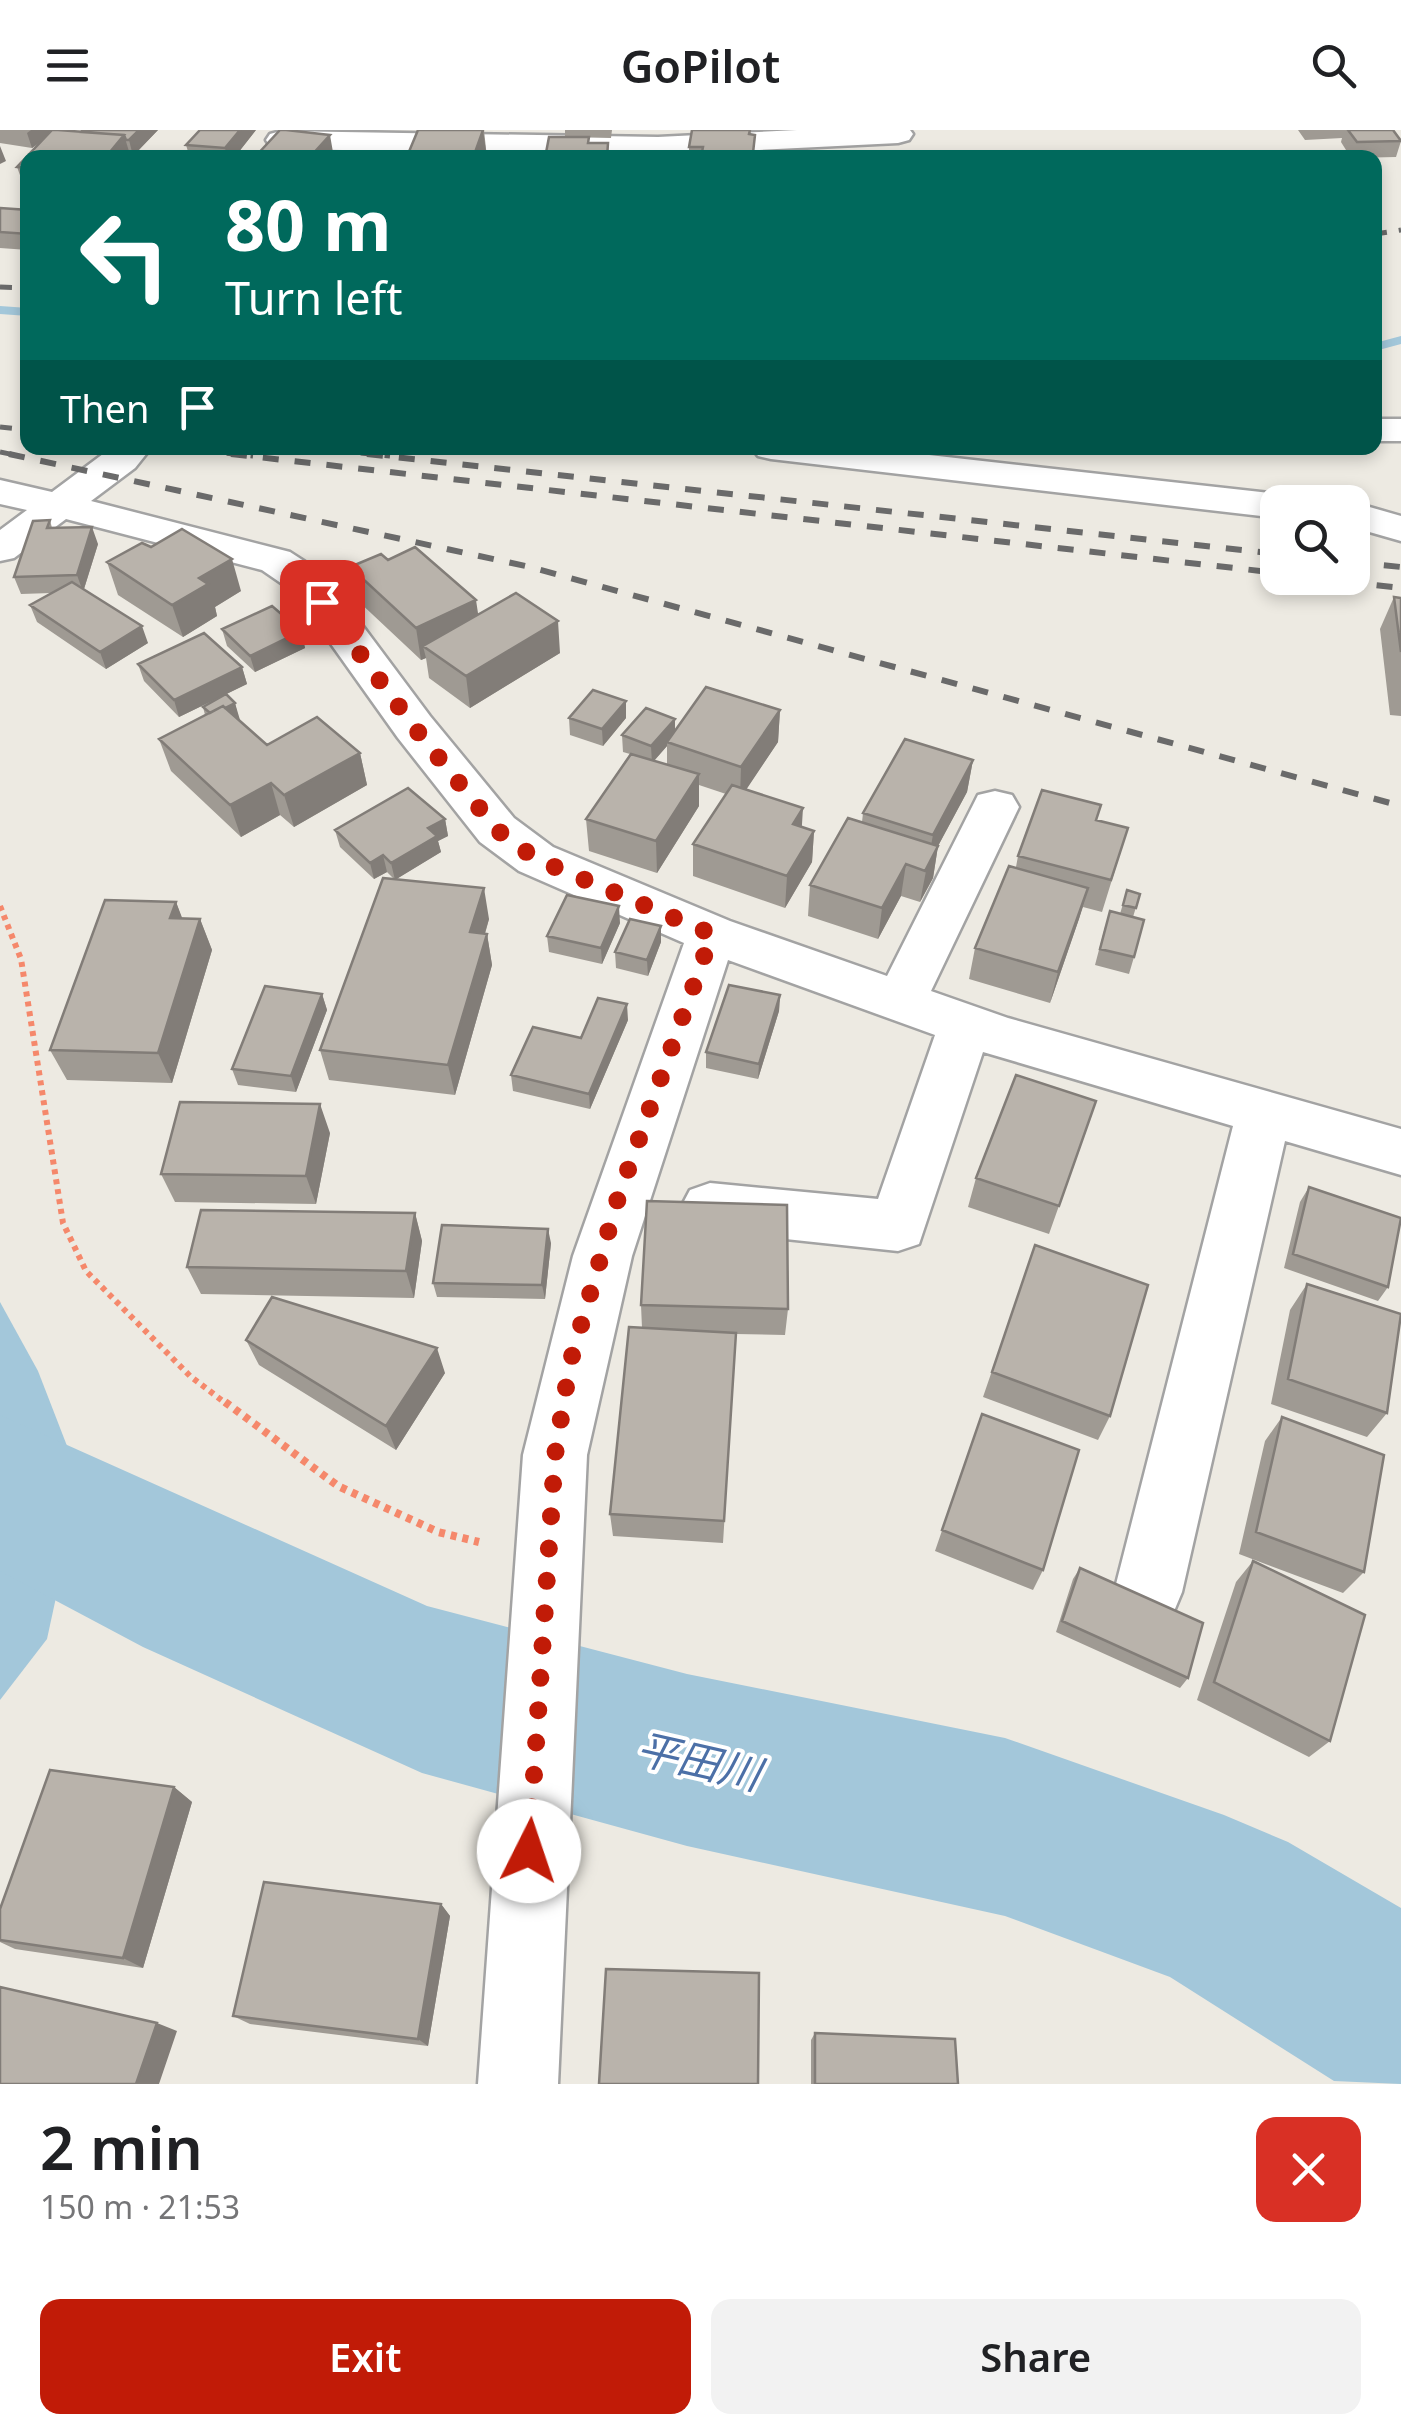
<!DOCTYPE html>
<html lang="en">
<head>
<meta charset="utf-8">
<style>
  body { margin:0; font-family:"Noto Sans","Noto Sans JP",sans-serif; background:#f2f2f2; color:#202124; height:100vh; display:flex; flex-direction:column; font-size:38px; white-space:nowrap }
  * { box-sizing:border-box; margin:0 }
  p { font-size:32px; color:#757577 }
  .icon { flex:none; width:55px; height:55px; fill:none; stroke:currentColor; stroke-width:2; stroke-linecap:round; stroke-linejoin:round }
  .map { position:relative; height:1954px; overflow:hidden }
  .sheet { display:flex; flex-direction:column; background:#fff; flex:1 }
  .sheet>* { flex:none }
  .banner { position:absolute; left:20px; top:20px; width:1362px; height:305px; border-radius:20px; box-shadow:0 5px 15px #0003; background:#00695c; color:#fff; overflow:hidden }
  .fabs { position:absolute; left:1260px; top:355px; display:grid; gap:20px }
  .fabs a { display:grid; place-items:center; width:110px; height:110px; border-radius:20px; background:#fff; box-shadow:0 5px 15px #0003; font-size:50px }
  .pin { position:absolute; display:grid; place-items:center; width:85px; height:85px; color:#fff; margin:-42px; border-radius:20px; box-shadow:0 5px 15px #0006 }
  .me { position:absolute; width:110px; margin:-55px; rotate:4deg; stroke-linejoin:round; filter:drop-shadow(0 0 8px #0008) }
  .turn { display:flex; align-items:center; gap:35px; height:210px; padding:0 40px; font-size:45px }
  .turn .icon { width:130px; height:130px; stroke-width:2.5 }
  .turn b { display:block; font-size:70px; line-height:85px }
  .then { display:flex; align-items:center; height:95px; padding:0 40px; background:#0003; gap:20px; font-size:38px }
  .round { display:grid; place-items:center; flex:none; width:105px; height:105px; border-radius:20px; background:#f2f2f2 }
  .overview { display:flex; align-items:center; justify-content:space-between; height:170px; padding:0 40px }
  h1 { font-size:60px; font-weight:600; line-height:75px }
  .action { display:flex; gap:20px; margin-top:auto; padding:20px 40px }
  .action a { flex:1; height:115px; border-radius:20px; background:#c11b07; color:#fff; font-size:40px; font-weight:600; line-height:115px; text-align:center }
  .action a+a { background:#f2f2f2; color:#202124 }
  header { display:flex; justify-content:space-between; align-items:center; height:130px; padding:0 40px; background:#fff; font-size:45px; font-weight:600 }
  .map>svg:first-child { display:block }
</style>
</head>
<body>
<header><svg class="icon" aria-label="menu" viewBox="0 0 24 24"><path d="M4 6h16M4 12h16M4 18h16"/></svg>GoPilot<svg class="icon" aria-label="search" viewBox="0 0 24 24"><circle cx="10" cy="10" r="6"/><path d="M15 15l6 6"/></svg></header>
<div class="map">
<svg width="1401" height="1954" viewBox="0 0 1401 1954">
  <rect width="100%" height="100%" fill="#edeae2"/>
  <path fill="#a3c7da" d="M0,1172L38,1241L81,1352L47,1509L0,1570Z"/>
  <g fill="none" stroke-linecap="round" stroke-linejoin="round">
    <path fill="#a3c7da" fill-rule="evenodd" d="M0,176L28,178V186L0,184Z
      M1401,206V214L1375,221V213Z"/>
    <path fill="#a3c7da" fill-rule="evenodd" d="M0,1285L427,1476L687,1544L1005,1608L1224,1685L1288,1712L1401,1778V1954L1334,1951L1170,1847L1005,1786L687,1716L422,1643L143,1517L0,1441Z"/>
    <defs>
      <path id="minor" d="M797,0H910L913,4L909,10L898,13L658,25L281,19L270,16L266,10L270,4L281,1L658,7Z
        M1375,289H1401V311H1375Z
        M111,318H151L135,338L91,371L290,422L324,444L430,586L514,688L553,717L730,791L887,846L978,665L995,661L1012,665L1019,677L931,861L1008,888L1401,999V1045L1285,1011L1182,1462L1172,1486L1148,1495L1124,1486L1114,1462L1233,996L983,922L919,1114L898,1121L710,1101L690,1094L681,1077L690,1060L710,1053L878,1069L935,905L728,830L632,1126L587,1325L558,1954H478L523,1325L573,1126L684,813L519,741L480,712L398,608L294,462L262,440L66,389L14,428L0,431V400L27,380L0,374V350L52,362Z
        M752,318H867L1278,364L1295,372H1278V388L771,329L758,326Z
        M1350,372H1352L1401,386V411L1352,397Z"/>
    </defs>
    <use href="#minor" stroke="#a3a3a3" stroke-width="5"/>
    <path stroke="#f5886b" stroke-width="6" stroke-dasharray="5 5" stroke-linecap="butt" d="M0,776L21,829L63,1093L86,1141L190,1246L228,1275"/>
    <path stroke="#f5886b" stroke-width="8" stroke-dasharray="6 6" stroke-linecap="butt" d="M225,1272L338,1356L438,1402L479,1412"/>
    <use href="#minor" fill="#fff" fill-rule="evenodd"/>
    <path stroke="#6a6a6a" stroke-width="5" stroke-dasharray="12 12" stroke-linecap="butt" d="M1375,104L1401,100
      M0,157L28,158
      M0,297L28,300
      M179,318L253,326
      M313,318L390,326
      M0,322L20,326"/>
    <path stroke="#6a6a6a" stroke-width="6" stroke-dasharray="16 16" stroke-linecap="butt" d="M9,324L530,437L1401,676
      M231,324L1278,443
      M367,324L1278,424
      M1352,432L1401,437
      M1313,448L1401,458"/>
  </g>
  <path fill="#9f9a93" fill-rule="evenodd" d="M0,0H58L81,2L83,0H158L133,26L28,28V67L17,37L41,12L32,18L0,13Z
    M256,0L234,28H190L186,15Z
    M484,0L487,28H408V24Z
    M565,0H612L611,8L565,7Z
    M750,0L754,28H689V17Z
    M1298,0H1393L1401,11L1396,27L1351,28L1341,12L1342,8L1305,10Z
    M0,78L28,80V120L0,118Z
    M50,390L52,398L98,414L84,459L148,513L106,539L37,492L30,475L51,463L21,464L14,447Z
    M388,430L478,485L560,523L470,578L429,548L426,528L421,530L356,469L350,437Z
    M107,432L241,461L215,477L217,486L183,507L118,465Z
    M1394,467L1401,468V586L1390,585L1380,499Z
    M222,499L301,501L305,518L255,542L227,516Z
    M138,534L242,537L247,554L179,587L144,551Z
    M235,573L239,591L267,615L360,623L367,655L294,697L280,685L241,707L171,641L159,609L205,585L203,577Z
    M780,580L778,612L746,659L802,697L814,701L812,732L785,778L693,746V714L726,664L699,655V676L657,743L589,721L586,689L630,624L623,622L622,605L675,601ZM667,616V634L654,631Z
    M569,588H626L603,616L570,605Z
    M973,630L967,662L938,716L933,748L920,772L901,766L878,809L808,786L810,755L862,692L863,683Z
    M445,689L448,706L438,711L441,722L396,749L489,789L485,804H487L492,835L455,965L329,950L320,920L394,749L387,742L374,749L340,717L335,700Z
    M1096,690L1128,698L1102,782L1083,777L1050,873L969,849L975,818L1016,737L1018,726Z
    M1127,760L1140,764L1133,787L1134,827L1129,844L1095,835L1105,797L1120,784Z
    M176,772L182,789H200L212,820L172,953L67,950L50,920Z
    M620,793L602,834L549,822L547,806Z
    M661,812L648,846L616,838L615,822Z
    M322,864L327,880L296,962L238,955L232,939Z
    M780,865L779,881L758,949L706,938V922Z
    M628,890L590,979L513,961L511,945Z
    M1096,971L1049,1104L968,1077L976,1048Z
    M330,1003L316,1074L175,1072L161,1044Z
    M1309,1057L1388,1157L1378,1171L1284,1138L1300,1072Z
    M415,1083L422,1111L414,1168L201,1164L187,1137Z
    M551,1113L545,1169L437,1167L433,1153Z
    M1035,1115L1110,1286L1098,1310L983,1267Z
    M1307,1154L1387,1283L1367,1307L1271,1274L1290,1180Z
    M641,1175L788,1179L785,1205L736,1204L723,1413L613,1406L610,1384L642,1198Z
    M246,1210L445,1243L396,1320L259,1235Z
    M982,1284L1043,1440L1033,1460L935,1421Z
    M1282,1287L1364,1442L1343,1463L1239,1424L1265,1311Z
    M1253,1431L1330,1611L1309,1627L1197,1570L1236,1452Z
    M1080,1438L1188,1548L1180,1558L1056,1502L1073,1449Z
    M174,1657L192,1672L143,1838L15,1819L0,1812V1779Z
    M441,1774L450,1786L428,1916L250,1894L233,1886Z
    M815,1903L958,1954H811V1910Z"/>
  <path fill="#827d78" d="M31,0H56L32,18L27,3Z
    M139,0H158L133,26L129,10Z
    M240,0H256L234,28H227L225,18Z
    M483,0L487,28H473Z
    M124,5L131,28H105Z
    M330,5L334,28H309Z
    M0,16L6,31L0,34Z
    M92,397L98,414L83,462L77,445Z
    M232,429L241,461L215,477L217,486L183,507L172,475L199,448Z
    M476,470L481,503L423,516L426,528L421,530L416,498Z
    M558,491L560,523L470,578L466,546Z
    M142,496L148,513L106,539L100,522Z
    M301,501L305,518L255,542L250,526Z
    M242,537L247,554L179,587L174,570Z
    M626,571V588L603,616L602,599Z
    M235,573L240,590L218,602L213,585Z
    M780,580L778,612L740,669L741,637Z
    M675,589V606L667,612V616L652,633L651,616Z
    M360,623L367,655L294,697L284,665Z
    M973,630L967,662L938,716L933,748L920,772L933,705Z
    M699,644V676L657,743L656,711Z
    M271,653L280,685L241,707L230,675Z
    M803,678L801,710L793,694Z
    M445,689L448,706L438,711L441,722L395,750L391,733L428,698Z
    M814,701L812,732L785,778L787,746Z
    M383,725L387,742L374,749L370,733Z
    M906,734L901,766L878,809L882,778Z
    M484,758L489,789L476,833L470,802Z
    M1088,758L1079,789L1050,873L1058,842Z
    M176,772L188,803L170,788Z
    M619,776L620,793L602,834L601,818Z
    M200,789L212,820L172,953L158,923Z
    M661,796V812L648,846L647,830Z
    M487,804L492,835L455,965L448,935Z
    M322,864L327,880L296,962L291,946Z
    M780,865L779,881L758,949L759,934Z
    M627,874L628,890L590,979L589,964Z
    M320,974L330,1003L316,1074L306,1046Z
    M415,1083L422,1111L414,1168L406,1141Z
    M548,1099L551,1113L545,1169L542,1155Z
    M437,1218L445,1243L396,1320L386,1296Z
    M174,1657L192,1672L143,1838L123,1828Z
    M441,1774L450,1786L428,1916L418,1909Z
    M157,1893L177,1901L159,1954H136Z"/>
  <path fill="#b9b3ab" stroke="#827d78" stroke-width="2.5" d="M52,0H58L124,5L105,28H28V38L17,37Z
    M83,0H139L129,10H126L124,5L81,2Z
    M200,0H240L225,18L186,15Z
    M280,0H286L330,5L309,28H254Z
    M418,0H483L473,28H435L436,25L408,24Z
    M692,0H750L749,4L755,5L753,23L702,22L703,17H689Z
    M1348,0H1393L1401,11L1357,12Z
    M549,7H589L588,13H608L607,28H545Z
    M0,78L28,80V104L0,102Z
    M50,390L47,398L92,397L77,445L14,447L33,391Z
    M182,399L232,429L199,448L208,454L172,475L107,432L142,413L151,417Z
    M415,417L476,470L416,498L350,437L381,424L388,430Z
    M72,452L142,496L100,522L30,475Z
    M516,463L558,491L466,546L423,516Z
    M1394,467L1401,468V522Z
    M272,476L301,501L250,526L222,499Z
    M204,503L242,537L174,570L138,534Z
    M706,557L780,580L741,637L667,612Z
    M593,560L626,571L602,599L569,588Z
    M226,564L235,573L225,578L223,576L210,583L203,577Z
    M223,576L267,615L317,587L360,623L284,665L271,653L230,675L159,609Z
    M646,578L675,589L651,616L622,605Z
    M905,609L973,630L933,705L863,683Z
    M631,624L699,644L656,711L586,689Z
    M732,655L803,678L793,694L814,701L787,746L693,714Z
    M408,658L445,689L428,698L437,706L391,733L383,725L370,733L335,700Z
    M1042,660L1101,675L1096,690L1128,698L1111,750L1018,726Z
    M848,688L938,716L925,741L906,734L882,778L810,755Z
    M1009,736L1088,758L1058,842L975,818Z
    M383,748L484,758L470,802L487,804L448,935L320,920Z
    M1127,760L1140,764L1136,778L1123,775Z
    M567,765L619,776L601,818L547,806Z
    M105,770L176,772L170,788L200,789L158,923L50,920Z
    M1110,781L1144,790L1134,827L1100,819Z
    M630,789L661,796L647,830L615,822Z
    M729,855L780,865L759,934L706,922Z
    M265,856L322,864L291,946L232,939Z
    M598,868L627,874L589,964L511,945L533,897L581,908Z
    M1016,945L1096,971L1059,1076L976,1048Z
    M180,972L320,974L306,1046L161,1044Z
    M1309,1057L1401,1088L1388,1157L1293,1124Z
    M647,1071L787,1075L788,1179L641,1175Z
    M201,1080L415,1083L406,1141L187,1137Z
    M442,1095L548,1099L542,1155L433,1153Z
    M1035,1115L1148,1155L1110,1286L992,1242Z
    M1307,1154L1401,1184L1387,1283L1288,1249Z
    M272,1167L437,1218L386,1296L246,1210Z
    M629,1197L736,1203L724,1391L610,1384Z
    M982,1284L1079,1320L1043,1440L942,1400Z
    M1282,1287L1384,1325L1364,1442L1256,1402Z
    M1253,1431L1365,1485L1330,1611L1214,1552Z
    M1080,1438L1203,1493L1188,1548L1062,1491Z
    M50,1640L174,1657L123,1828L0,1810V1779Z
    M264,1752L441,1774L418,1909L233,1886Z
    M606,1839L759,1843L758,1954H599Z
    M0,1857L157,1893L136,1954H0Z
    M815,1903L955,1909L958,1954H815Z"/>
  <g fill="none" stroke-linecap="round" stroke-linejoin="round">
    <path stroke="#c11b07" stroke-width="18" stroke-dasharray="0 32.4" d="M322,472L414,597L497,700L536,729L712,804L618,1068L570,1233L555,1325L529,1721"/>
  </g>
  <g text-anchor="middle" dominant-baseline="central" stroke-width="8" stroke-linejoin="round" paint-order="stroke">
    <g font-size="42" font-style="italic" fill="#4c70a7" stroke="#fff">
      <text transform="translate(699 1630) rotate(13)">平田川</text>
    </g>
  </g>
</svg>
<div class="fabs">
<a><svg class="icon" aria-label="search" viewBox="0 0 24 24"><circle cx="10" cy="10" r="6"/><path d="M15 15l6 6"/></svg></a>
</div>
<div class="pin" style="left:322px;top:472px;background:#d93025"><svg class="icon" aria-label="arrive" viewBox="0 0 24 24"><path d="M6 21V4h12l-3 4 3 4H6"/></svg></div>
<svg class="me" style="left:529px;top:1721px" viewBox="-20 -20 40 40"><circle r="19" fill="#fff"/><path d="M0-13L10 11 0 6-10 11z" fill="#c11b07"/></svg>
<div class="banner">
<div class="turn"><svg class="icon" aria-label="left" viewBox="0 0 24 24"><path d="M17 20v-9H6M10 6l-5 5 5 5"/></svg><div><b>80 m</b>Turn left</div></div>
<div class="then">Then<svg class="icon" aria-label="arrive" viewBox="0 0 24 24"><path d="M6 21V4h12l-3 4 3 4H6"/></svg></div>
</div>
</div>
<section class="sheet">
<div class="overview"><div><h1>2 min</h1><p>150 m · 21:53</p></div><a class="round" style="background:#d93025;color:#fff"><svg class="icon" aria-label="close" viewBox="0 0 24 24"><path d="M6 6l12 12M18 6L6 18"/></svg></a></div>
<div class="action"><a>Exit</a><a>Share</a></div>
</section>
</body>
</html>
